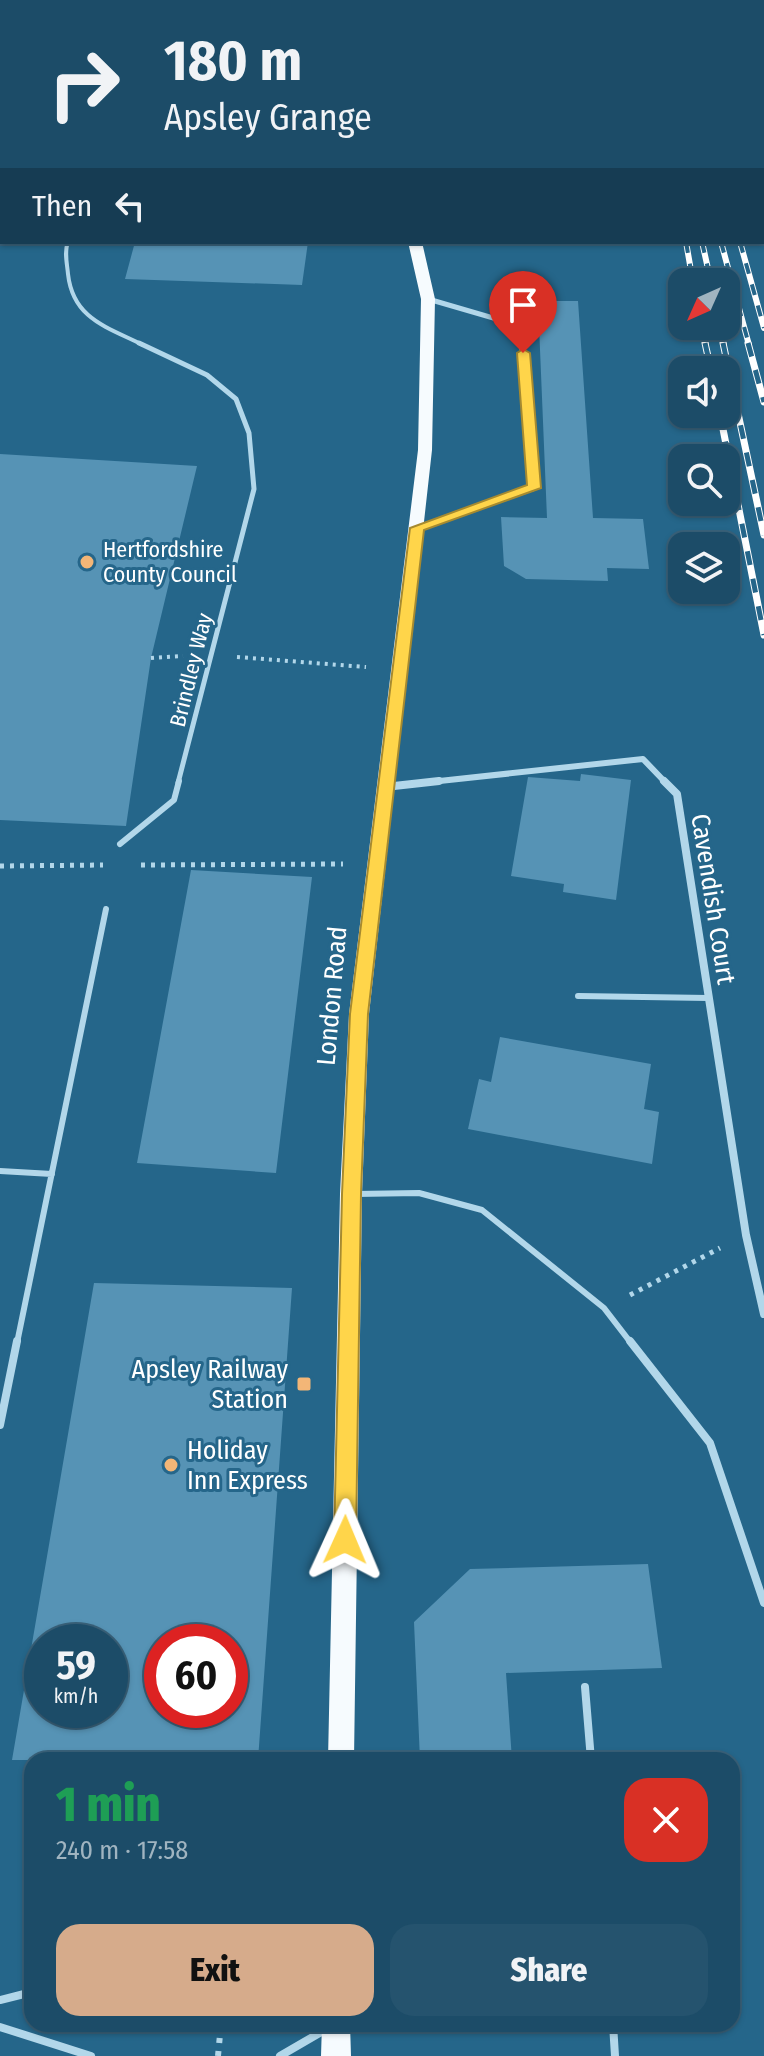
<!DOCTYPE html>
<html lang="en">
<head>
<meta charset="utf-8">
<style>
  body { margin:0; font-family:"Fira Sans Condensed",sans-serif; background:#25536e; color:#f1f3f6; height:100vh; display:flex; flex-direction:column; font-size:30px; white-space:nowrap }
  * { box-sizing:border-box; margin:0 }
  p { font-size:26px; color:#a0b4c0 }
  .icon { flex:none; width:44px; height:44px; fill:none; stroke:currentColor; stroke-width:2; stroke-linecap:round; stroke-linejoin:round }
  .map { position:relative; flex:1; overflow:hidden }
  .side { position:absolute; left:24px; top:1752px; width:716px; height:280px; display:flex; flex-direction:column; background:#1c4c68; border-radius:24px; box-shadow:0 2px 6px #0004,0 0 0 2px #3a637c }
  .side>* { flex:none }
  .guide { position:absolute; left:0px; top:0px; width:764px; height:244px; box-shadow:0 2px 6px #0004,0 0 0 2px #3a637c; background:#1c4c68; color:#f1f3f6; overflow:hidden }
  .needle { width:52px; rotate:225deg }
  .fabs { position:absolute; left:668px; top:268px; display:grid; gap:16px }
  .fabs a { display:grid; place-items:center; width:72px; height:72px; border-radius:16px; background:#1c4c68; box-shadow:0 2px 6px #0004,0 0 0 2px #3a637c; font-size:40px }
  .speed { position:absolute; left:24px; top:1624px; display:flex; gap:16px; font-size:40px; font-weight:700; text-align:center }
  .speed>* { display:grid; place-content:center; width:104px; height:104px; border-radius:50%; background:#1c4c68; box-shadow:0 2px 6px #0004,0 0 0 2px #3a637c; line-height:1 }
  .speed small { font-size:20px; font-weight:400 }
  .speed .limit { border:12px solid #d22; background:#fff; color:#111 }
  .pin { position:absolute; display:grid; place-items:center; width:68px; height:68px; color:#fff; margin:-82px -34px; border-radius:50% 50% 50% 0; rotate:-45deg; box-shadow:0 0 8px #0007 }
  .pin .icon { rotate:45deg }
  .me { position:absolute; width:88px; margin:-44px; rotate:1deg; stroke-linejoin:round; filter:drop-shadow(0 0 6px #0008) }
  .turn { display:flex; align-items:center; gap:28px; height:168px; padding:0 32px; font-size:36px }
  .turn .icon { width:104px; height:104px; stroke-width:2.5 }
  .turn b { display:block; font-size:56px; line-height:68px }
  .then { display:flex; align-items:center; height:76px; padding:0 32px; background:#0003; gap:16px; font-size:30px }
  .round { display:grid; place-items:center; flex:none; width:84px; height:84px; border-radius:24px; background:#25536e }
  .summary { display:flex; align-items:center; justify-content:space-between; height:136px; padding:0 32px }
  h1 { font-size:48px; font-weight:800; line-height:60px; color:#1e9e55 }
  .primary-button { display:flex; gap:16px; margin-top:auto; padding:16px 32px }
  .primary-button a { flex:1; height:92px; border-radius:24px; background:#d6ab8b; color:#111; font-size:32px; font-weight:800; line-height:92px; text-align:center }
  .primary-button a+a { background:#25536e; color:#f1f3f6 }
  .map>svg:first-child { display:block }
</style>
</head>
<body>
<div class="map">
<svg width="764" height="2056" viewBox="0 0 764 2056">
  <rect width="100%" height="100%" fill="#25668a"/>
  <path fill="#5693b5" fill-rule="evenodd" d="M135,242H308L302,285L125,279Z
    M538,301H578L593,518L643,519L649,569L607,568L608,581L526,579L504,566L501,517L547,518Z
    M0,454L197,466L151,658L126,826L0,820Z
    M581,774L631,780L616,900L563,892L564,884L511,876L528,777L580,781Z
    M191,870L312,877L276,1173L137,1163Z
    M500,1037L651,1064L644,1109L659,1112L652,1164L468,1129L479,1079L491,1082Z
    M94,1283L292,1288L258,1760H12ZM42,1642H110V1710H42ZM162,1642H230V1710H162Z
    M648,1564L662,1668L506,1673L512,1760H420L414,1622L470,1569Z"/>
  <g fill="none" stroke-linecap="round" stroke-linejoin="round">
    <path stroke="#b2d7ea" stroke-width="4" stroke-dasharray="3 5" stroke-linecap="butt" d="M237,657L366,667
      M151,658L183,656"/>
    <path stroke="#b2d7ea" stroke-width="5" stroke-dasharray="4 6" stroke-linecap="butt" d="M141,865L343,864
      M0,866L103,865
      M630,1295L720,1248"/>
    <path stroke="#b2d7ea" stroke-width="6" stroke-dasharray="5 8" stroke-linecap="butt" d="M167,2024L166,2027L189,2024
      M218,2056L221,2024"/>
    <path stroke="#b2d7ea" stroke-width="4" d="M178,0L191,2
      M68,242C64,252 67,263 68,274C73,319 107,327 143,345"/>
    <path stroke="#b2d7ea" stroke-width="5" d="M139,343L207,375L236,399L249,433L254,489L178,783"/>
    <path stroke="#b2d7ea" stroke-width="6" d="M120,844L174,800L179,781
      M578,996L708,998
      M0,1171L52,1174
      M355,1194L419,1193L482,1210L604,1308L631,1343
      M17,1343L106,909"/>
    <path stroke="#b2d7ea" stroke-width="8" d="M630,1341L710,1443L764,1603
      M0,1425L17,1341
      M585,1687L591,1760
      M0,2000L32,1992
      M360,2024L613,2029
      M613,2024L615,2056
      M0,2027L91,2056
      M280,2056L335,2024"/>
    <path stroke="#b2d7ea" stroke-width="5" d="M428,299L521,326L522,345"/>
    <path stroke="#b2d7ea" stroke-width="6" d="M417,528L534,488L522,343
      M421,783L643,759L666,783"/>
    <path stroke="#b2d7ea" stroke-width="8" d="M664,781L677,794L746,1235L764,1314
      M385,787L439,781"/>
    <path fill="#f6fbfe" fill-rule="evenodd" d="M207,0H220L221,2H208Z
      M408,242H422L435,299L432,450L369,1014L362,1194L354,1760H328L340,1194L349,1014L418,450L421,299Z
      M322,2024H350L351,2056H321Z"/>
    <defs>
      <path id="rail-far1" d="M686,242L693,282
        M702,242L711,282
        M721,242L749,345
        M740,242L764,328
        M702,326L706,345
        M720,326L724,345"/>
      <path id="rail" d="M705,343L711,370
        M723,343L764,535
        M748,343L764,402
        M720,414L764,635"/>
    </defs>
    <use href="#rail-far1" stroke="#fff" stroke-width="6"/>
    <use href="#rail" stroke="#fff" stroke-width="7"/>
    <use href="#rail-far1" stroke="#25668a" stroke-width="4" stroke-dasharray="11" stroke-linecap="butt"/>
    <use href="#rail" stroke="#25668a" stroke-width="5" stroke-dasharray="14" stroke-linecap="butt"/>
  </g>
  <path fill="#ffd54a" stroke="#a68a30" stroke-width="2" d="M523,349L530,353L541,488L424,530L368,1014L361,1194L356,1540L353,1548L345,1551L337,1548L334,1540L342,1194L350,1014L410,528L527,485L517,353Z"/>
  <g fill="#f3b677" stroke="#25668a" stroke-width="3">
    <circle cx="87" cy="562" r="8"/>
    <rect x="296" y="1376" width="16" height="16" rx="4"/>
    <circle cx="171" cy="1465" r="8"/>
  </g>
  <g text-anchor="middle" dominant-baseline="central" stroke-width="6" stroke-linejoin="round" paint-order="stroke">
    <g font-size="22" fill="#fff" stroke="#25668a" text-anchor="start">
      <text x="103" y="549">Hertfordshire<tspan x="103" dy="25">County Council</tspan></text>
    </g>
    <g font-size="22" fill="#fff" stroke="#25668a">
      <text transform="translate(191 670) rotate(-76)">Brindley Way</text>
    </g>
    <g font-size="26" fill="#fff" stroke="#25668a">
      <text transform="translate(713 899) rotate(81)">Cavendish Court</text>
      <text transform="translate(332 996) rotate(-85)">London Road</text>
    </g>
    <g font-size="26" fill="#fff" stroke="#25668a" text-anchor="end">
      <text x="288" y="1369">Apsley Railway<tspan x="288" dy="30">Station</tspan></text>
      <text x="187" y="1450" text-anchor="start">Holiday<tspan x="187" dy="30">Inn Express</tspan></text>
    </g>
  </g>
</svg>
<div class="fabs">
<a><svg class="needle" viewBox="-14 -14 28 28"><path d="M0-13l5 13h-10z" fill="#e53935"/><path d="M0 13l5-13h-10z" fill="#a0b4c0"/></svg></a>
<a><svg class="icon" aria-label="sound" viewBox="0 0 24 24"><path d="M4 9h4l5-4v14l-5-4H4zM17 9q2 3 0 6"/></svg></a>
<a><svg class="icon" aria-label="search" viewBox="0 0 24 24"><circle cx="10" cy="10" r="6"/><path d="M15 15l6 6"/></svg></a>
<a><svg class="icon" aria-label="layers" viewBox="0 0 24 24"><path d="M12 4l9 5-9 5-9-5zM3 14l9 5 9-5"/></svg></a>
</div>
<div class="speed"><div>59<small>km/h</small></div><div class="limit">60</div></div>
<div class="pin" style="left:523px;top:353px;background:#d93025"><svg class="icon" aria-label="arrive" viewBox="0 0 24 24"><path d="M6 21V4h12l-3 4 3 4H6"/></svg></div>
<svg class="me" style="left:345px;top:1540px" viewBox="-20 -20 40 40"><path d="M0-17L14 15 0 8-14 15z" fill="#ffd54a" stroke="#fff" stroke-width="4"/></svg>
<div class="guide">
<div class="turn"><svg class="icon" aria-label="right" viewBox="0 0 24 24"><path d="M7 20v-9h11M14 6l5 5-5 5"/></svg><div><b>180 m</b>Apsley Grange</div></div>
<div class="then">Then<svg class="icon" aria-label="left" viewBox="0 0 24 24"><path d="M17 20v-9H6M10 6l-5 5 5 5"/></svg></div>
</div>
<section class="side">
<div class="summary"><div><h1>1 min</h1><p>240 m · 17:58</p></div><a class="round" style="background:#d93025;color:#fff"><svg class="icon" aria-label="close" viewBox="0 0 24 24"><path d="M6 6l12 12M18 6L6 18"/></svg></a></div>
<div class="primary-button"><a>Exit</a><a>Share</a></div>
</section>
</div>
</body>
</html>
